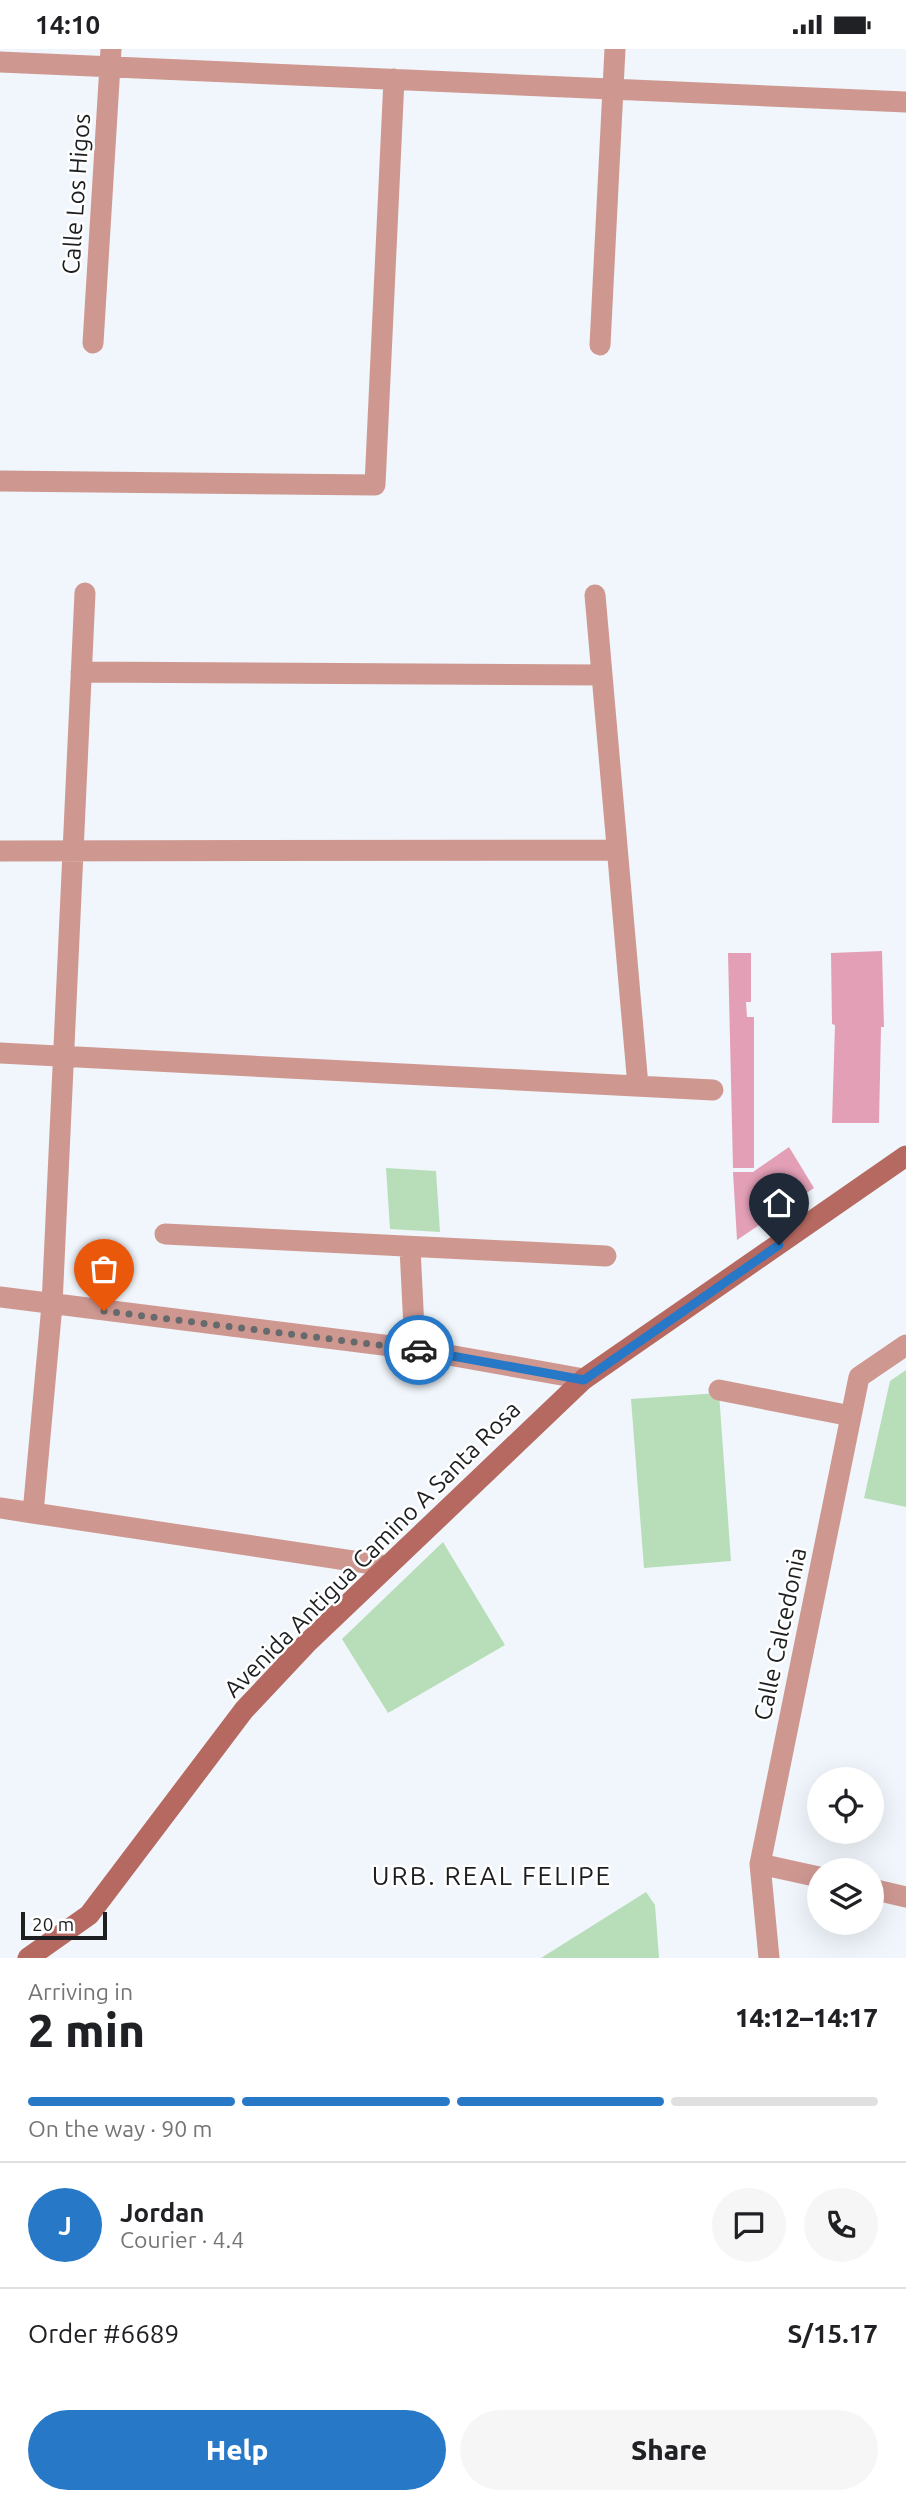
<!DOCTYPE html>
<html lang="en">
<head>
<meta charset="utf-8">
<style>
  :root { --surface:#fff; --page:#f6f6f6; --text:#202124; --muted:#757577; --line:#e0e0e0; --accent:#2778c7 }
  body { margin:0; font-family:Ubuntu,sans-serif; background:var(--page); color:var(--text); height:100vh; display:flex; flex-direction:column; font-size:26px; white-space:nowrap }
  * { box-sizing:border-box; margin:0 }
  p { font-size:23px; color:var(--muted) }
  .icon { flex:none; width:38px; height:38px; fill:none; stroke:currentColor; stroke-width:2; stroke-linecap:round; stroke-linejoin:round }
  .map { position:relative; height:1909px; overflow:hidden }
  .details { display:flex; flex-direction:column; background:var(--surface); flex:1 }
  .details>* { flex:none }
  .buttons { position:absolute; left:807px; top:1718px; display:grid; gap:14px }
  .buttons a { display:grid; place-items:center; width:77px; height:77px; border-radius:50%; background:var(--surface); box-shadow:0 7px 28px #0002; font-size:35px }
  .scale { position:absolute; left:21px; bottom:18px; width:86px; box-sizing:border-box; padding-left:7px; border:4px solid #1c1e20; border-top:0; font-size:19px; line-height:24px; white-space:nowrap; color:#1c1e20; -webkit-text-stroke:5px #fff; paint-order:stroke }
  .pin { position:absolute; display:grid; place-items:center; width:60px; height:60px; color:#fff; margin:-72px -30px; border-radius:50% 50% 50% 0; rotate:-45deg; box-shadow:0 0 7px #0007 }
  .pin .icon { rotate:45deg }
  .courier { position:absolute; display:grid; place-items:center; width:70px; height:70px; margin:-35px; border:5px solid #2778c7; border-radius:50%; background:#fff; color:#222; box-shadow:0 2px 9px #0007 }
  .head em { font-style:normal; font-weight:800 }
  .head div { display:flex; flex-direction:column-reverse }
  .head { display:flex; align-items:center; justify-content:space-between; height:119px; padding:0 28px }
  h1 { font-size:46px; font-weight:800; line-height:52px }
  .bar { display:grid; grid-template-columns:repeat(4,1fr); gap:10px 7px; align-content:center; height:84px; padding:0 28px }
  .bar i { height:9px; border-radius:5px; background:var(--line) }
  .bar .active { background:var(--accent) }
  .bar p { grid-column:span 4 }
  .line { display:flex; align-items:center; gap:18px; padding:0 28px; border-top:2px solid var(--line) }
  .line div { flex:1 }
  .round { display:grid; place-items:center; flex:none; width:74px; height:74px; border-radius:37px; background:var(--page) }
  .button { display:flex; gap:14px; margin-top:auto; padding:14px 28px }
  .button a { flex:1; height:80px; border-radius:42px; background:var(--accent); color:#fff; font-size:28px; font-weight:800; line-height:80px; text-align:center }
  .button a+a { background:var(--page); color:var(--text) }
  .status { display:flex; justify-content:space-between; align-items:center; height:49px; padding:0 35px; background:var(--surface); direction:ltr }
  .status svg { height:19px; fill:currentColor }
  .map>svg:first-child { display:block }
</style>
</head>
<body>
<div class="status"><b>14:10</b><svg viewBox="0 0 49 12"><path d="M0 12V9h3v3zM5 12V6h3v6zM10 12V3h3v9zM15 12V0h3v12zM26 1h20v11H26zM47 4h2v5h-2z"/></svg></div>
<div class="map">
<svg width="906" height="1909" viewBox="0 0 906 1909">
  <rect width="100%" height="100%" fill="#f0f6fb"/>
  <path fill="#b7deb8" d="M 386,1119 L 436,1122 L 440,1183 L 390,1180 Z
    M 906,1321 L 906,1458 L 864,1449 L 890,1332 Z
    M 719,1344 L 731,1512 L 644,1519 L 631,1350 Z
    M 443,1493 L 505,1596 L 388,1664 L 342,1590 Z
    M 646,1843 L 655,1856 L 659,1909 L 541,1909 Z"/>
  <path fill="#e39fb6" d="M 882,902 L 884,978 L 881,978 L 879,1074 L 832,1074 L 835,976 L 832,975 L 831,904 Z
    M 728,904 L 751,904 L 751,953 L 746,953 L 747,968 L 754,968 L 754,1119 L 733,1119 Z
    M 789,1098 L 814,1139 L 737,1191 L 733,1123 L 753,1123 Z"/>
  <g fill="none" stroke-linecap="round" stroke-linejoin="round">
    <path stroke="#ce9891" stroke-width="21" d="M 0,13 L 906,53
      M 93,294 L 111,0
      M 600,296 L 615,0
      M 0,432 L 375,436 L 394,30
      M 85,544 L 52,1256 L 33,1464 L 386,1517
      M 595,546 L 638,1037
      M 81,623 L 602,626
      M 0,802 L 617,801
      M 0,1004 L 713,1041
      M 165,1185 L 606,1207
      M 410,1199 L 415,1300
      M 0,1248 L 415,1300 L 584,1330
      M 719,1341 L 851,1367
      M 0,1459 L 33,1464
      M 760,1815 L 819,1828
      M 872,1840 L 906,1848
      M 769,1909 L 760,1815 L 859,1328 L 906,1296"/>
    <path stroke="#b66960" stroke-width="21" d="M 28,1909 L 89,1866 L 244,1661 L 306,1595 L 584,1330 L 906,1107"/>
  </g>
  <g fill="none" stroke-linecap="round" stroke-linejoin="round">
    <path stroke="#666a6d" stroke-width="7" stroke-dasharray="0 12.6" d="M 104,1262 L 419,1301"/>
    <path stroke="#2778c7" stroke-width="9" d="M 419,1301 L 584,1331 L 779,1196"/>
  </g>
  <g text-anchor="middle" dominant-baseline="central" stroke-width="5" stroke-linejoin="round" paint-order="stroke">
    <g font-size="24" fill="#1c1e20" stroke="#fff">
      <text transform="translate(76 145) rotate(-86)">Calle Los Higos</text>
      <text transform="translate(372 1500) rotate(-45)">Avenida Antigua Camino A Santa Rosa</text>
      <text transform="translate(780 1585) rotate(-78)">Calle Calcedonia</text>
    </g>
    <g font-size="26" letter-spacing="2" fill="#1c1e20" stroke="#fff">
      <text x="492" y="1826">URB. REAL FELIPE</text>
    </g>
  </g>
</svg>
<div class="buttons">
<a><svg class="icon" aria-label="locate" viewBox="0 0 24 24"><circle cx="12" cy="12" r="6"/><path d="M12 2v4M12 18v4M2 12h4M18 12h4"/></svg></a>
<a><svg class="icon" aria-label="layers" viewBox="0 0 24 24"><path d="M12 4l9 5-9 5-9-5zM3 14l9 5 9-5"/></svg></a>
</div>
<div class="scale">20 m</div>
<div class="pin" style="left:104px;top:1262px;background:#ea580c"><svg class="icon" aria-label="bag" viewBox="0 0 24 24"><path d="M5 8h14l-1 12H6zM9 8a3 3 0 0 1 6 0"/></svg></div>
<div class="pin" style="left:779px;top:1196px;background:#1f2937"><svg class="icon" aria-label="home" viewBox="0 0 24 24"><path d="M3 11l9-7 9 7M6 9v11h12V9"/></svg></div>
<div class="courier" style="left:419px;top:1301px"><svg class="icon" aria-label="car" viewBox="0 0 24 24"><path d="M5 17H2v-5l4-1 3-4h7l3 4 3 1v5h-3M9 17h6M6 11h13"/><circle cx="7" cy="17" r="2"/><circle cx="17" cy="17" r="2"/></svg></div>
</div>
<section class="details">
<div class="head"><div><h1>2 min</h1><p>Arriving in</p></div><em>14:12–14:17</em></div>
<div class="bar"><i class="active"></i><i class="active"></i><i class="active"></i><i></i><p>On the way · 90 m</p></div>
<div class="line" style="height:126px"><b class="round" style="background:var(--accent);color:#fff">J</b><div><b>Jordan</b><p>Courier · 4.4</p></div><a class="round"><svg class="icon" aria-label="chat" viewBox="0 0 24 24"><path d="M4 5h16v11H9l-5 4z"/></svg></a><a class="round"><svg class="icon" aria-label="phone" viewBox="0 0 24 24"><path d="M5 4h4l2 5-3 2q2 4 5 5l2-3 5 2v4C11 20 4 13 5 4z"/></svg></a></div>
<div class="line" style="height:91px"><div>Order #6689</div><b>S/15.17</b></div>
<div class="button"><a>Help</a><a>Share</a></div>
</section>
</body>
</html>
